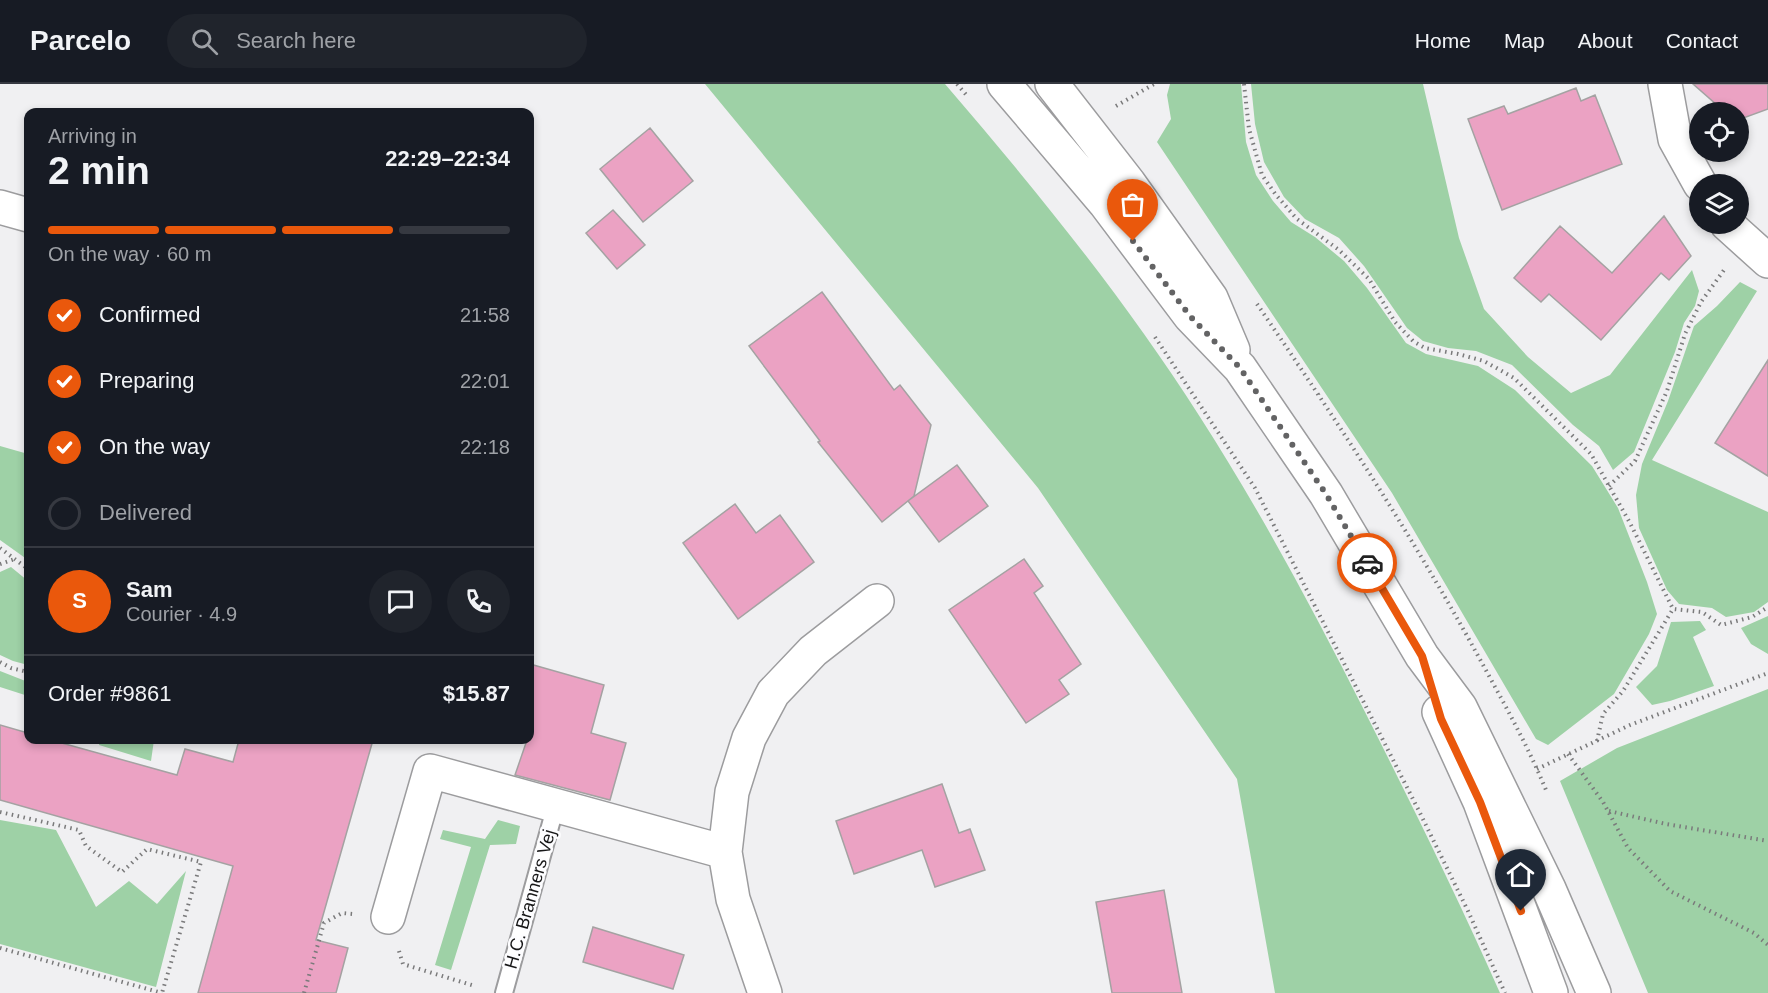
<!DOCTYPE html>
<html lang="en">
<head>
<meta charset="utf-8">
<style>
  :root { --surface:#171b24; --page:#20242c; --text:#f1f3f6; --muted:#9ea1a6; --line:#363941; --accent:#ea580c }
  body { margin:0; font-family:Arial,sans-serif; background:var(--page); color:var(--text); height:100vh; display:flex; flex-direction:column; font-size:22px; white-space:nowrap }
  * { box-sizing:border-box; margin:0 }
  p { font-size:20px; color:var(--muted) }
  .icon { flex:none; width:33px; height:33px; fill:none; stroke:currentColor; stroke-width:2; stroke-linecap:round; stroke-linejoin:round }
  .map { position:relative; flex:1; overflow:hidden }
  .drawer { position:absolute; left:24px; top:24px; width:510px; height:636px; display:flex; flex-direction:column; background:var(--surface); border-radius:12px; box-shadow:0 3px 9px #0003 }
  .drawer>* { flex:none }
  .buttons { position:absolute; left:1689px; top:18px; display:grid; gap:12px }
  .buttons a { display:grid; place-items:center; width:60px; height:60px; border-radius:50%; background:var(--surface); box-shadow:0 3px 9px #0003; font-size:30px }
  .pin { position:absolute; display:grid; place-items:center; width:51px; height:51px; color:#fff; margin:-62px -26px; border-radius:50% 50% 50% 0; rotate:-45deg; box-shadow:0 0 6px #0007 }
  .pin .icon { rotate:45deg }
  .courier { position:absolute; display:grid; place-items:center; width:60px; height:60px; margin:-30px; border:4px solid #ea580c; border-radius:50%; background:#fff; color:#222; box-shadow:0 2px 8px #0007 }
  .overview em { font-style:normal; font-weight:700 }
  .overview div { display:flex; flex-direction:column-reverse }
  .overview { display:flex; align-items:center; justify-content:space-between; height:102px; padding:0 24px }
  h1 { font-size:39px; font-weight:700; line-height:45px }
  .bar { display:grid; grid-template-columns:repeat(4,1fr); gap:9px 6px; align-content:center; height:72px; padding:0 24px }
  .bar i { height:8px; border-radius:4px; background:var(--line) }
  .bar .on { background:var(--accent) }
  .bar p { grid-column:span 4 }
  .line { display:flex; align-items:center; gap:15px; padding:0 24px; border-top:2px solid var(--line) }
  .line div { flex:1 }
  .round { display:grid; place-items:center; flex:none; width:63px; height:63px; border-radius:32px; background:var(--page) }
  ol { padding:0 24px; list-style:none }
  li { display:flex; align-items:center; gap:18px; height:66px }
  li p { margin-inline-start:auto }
  li .icon { padding:6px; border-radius:50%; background:var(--accent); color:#fff; stroke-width:4 }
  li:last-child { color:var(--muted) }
  li i { width:33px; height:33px; border:3px solid var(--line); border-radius:50% }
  header { display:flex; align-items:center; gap:36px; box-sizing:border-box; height:84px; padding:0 30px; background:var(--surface); border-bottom:2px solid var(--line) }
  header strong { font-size:28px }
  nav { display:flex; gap:33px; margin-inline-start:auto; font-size:21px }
  .search { width:420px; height:54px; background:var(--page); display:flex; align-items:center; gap:15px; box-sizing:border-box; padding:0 21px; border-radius:33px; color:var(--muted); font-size:22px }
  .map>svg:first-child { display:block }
</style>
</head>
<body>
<header>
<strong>Parcelo</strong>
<div class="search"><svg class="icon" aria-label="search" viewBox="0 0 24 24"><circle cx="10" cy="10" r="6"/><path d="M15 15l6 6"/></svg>Search here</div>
<nav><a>Home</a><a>Map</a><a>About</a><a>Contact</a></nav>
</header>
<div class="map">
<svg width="1768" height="909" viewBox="0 0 1768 909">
  <rect width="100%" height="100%" fill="#f0f0f2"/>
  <path fill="#9ed1a6" d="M 705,0 L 945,0 C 1036,106 1125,215 1200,333 C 1261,428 1314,527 1365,628 C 1412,721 1458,814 1500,909 L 1275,909 L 1237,695 L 1038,404 Z
    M 1170,0 L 1241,0 L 1246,58 L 1256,91 L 1273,117 L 1291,138 L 1315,153 L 1344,177 L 1367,204 L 1406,259 L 1426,270 L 1478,282 L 1515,306 L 1592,382 L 1618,424 L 1647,498 L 1657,530 L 1649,550 L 1614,610 L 1548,661 L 1536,655 L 1392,409 L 1157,58 L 1171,35 L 1167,11 Z
    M 1251,0 L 1423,0 L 1459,154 L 1484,225 L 1528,273 L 1571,309 L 1610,291 L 1692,186 L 1699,207 L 1695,222 L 1684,239 L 1675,268 L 1634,368 L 1613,386 L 1599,362 L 1573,341 L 1512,281 L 1476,267 L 1448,264 L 1423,257 L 1407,244 L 1364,182 L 1339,154 L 1305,135 L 1284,113 L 1264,78 L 1255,40 Z
    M 1740,198 L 1757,207 L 1652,376 L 1768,428 L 1768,518 L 1754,528 L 1726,533 L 1712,524 L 1679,520 L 1667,506 L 1639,444 L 1636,411 L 1642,380 L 1668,317 L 1694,242 L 1717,222 Z
    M 0,362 L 28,370 L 28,476 L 0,456 Z
    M 11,483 L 28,497 L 28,581 L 13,577 L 0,571 L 0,488 Z
    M 1768,532 L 1768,570 L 1751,560 L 1741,544 Z
    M 1700,537 L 1706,546 L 1693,553 L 1714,602 L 1670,617 L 1652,621 L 1636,603 L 1657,582 L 1671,538 Z
    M 0,587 L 28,598 L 28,612 L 0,603 Z
    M 1768,605 L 1768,909 L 1648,909 L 1560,697 L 1617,664 Z
    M 100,656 L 154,656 L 151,677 L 99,661 Z
    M 0,736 L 56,746 L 96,823 L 129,797 L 157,820 L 186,787 L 156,903 L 0,860 Z
    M 498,736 L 520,742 L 516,760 L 490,761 L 451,886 L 435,881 L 471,763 L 440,755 L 443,746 L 485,755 Z"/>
  <path fill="#eba2c3" stroke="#a4a2a2" stroke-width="1.5" d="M 1693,0 L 1768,0 L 1768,25 L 1738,36 L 1738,28 L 1725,28 Z
    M 1576,4 L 1581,17 L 1595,11 L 1622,80 L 1502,126 L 1468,35 L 1504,22 L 1508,30 Z
    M 650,44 L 693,97 L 643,138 L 600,85 Z
    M 613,126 L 645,161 L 617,185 L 586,149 Z
    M 1664,132 L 1691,172 L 1669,196 L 1661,189 L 1601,256 L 1549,210 L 1541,218 L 1514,194 L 1560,142 L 1612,189 Z
    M 822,208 L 894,306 L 900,301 L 931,341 L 914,412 L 882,438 L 818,358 L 820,357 L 749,262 Z
    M 1768,276 L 1768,392 L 1715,359 Z
    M 957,381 L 988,422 L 939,458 L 908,417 Z
    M 735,420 L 756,449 L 780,431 L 814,478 L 738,535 L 683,459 Z
    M 1024,475 L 1043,502 L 1034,509 L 1081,580 L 1059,596 L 1069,610 L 1026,639 L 949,526 Z
    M 530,580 L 604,601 L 591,649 L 626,659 L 610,716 L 515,691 L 527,656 L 530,656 Z
    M 0,641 L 28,649 L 28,656 L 51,656 L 177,691 L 185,665 L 233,678 L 239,656 L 373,656 L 316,856 L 348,864 L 336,909 L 198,909 L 233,782 L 0,716 Z
    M 942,700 L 959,749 L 970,745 L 985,786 L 935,803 L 922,766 L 854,790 L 836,737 Z
    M 1164,806 L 1182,909 L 1112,909 L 1096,818 Z
    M 593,843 L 684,871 L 673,905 L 583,878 Z"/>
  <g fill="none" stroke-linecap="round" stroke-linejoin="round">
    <g stroke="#9c9c9e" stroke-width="20">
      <path id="lane" d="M 504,909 L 556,721"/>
    </g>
    <g stroke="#9c9c9e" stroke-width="36">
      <path id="street" d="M 1665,0 L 1675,55 L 1700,100
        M 0,123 L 28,131
        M 1727,140 L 1768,177
        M 388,833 L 430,687 L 725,768
        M 765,909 L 733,815 L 725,768 L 732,708 L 749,654 L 773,609 L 813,567 L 877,517"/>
    </g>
    <g stroke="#9c9c9e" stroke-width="36">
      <path id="secondary" d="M 1004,0 L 1105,119 L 1190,232 L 1240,284 L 1326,410 L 1422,572 L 1460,623 L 1549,805 L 1594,909
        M 1052,0 L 1129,99 L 1211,214 L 1233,266
        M 1439,628 L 1480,718 L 1551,909"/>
    </g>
    <path stroke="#7a7a7b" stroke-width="4" stroke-dasharray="1.5 4.5" stroke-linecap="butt" d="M 957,0 L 968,13
      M 1244,0 L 1249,45 L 1262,91 L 1276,111 L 1297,135 L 1339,166 L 1369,195 L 1395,238 L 1413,257 L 1425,264 L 1458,270 L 1484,277 L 1514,294 L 1591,370 L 1630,439 L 1673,525 L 1702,528 L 1721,541 L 1752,533 L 1768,523
      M 1116,22 L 1154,0
      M 1257,220 C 1333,331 1406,442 1471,559 C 1497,607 1525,655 1546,706
      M 1155,253 L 1255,404 L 1419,727 L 1468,827 L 1505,909
      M 1609,402 L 1635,377 L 1667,307 L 1685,250 L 1701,218 L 1724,186
      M 0,464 L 28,485
      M 0,480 L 15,475
      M 0,578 L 11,584 L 28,588
      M 1597,657 L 1603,630 L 1623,607 L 1673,525
      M 1568,670 L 1603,718 L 1628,764 L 1670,807 L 1754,849 L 1768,861
      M 1537,685 L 1630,641 L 1768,589
      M 1609,727 L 1666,740 L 1768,757
      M 0,728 L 79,746 L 86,762 L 122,788 L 147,765 L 201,778 L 162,909
      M 0,864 L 162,909
      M 399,867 L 403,880 L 475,902
      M 304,909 L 324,839 L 342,829 L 353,830"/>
    <use href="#lane" stroke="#fff" stroke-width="16"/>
    <use href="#street" stroke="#fff" stroke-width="33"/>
    <use href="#secondary" stroke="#fff" stroke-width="33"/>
  </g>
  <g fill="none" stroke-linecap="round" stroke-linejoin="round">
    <path stroke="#636364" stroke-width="6" stroke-dasharray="0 10.8" d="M 1133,157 L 1190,232 L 1240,284 L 1326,410 L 1367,479"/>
    <path stroke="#ea580c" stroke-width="8" d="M 1367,479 L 1422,572 L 1441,635 L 1480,718 L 1521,827"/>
  </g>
  <g text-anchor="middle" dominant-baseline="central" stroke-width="5" stroke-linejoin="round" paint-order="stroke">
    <g font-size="18" fill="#171718" stroke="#fdfdff">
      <text transform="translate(530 815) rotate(-74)">H.C. Branners Vej</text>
    </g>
  </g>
</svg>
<div class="buttons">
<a><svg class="icon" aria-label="locate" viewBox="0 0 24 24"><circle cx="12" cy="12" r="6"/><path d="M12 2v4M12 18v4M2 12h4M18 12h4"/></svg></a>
<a><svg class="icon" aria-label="layers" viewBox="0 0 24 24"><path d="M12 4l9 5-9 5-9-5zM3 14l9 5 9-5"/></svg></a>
</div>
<div class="pin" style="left:1133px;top:157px;background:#ea580c"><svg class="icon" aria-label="bag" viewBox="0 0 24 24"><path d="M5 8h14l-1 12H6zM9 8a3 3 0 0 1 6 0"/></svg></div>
<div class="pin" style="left:1521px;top:827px;background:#1f2937"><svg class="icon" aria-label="home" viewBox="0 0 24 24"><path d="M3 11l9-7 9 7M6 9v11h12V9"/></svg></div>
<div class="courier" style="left:1367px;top:479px"><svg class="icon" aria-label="car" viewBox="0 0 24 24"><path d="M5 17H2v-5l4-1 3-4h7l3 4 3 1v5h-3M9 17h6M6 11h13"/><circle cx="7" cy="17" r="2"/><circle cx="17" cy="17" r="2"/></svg></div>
<section class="drawer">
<div class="overview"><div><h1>2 min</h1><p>Arriving in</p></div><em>22:29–22:34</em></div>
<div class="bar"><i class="on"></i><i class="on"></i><i class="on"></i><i></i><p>On the way · 60 m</p></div>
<ol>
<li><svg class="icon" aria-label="check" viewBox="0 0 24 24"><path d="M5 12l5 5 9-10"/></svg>Confirmed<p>21:58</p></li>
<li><svg class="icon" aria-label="check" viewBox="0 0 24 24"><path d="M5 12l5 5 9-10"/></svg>Preparing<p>22:01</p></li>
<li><svg class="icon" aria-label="check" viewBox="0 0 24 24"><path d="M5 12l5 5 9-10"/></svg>On the way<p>22:18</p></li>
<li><i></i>Delivered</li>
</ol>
<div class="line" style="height:108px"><b class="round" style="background:var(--accent);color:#fff">S</b><div><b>Sam</b><p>Courier · 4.9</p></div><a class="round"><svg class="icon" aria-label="chat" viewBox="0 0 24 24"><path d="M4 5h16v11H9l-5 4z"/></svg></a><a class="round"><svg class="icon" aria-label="phone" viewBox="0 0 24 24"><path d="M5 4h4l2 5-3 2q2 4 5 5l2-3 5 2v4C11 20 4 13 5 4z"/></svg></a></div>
<div class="line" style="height:78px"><div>Order #9861</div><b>$15.87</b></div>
</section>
</div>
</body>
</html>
